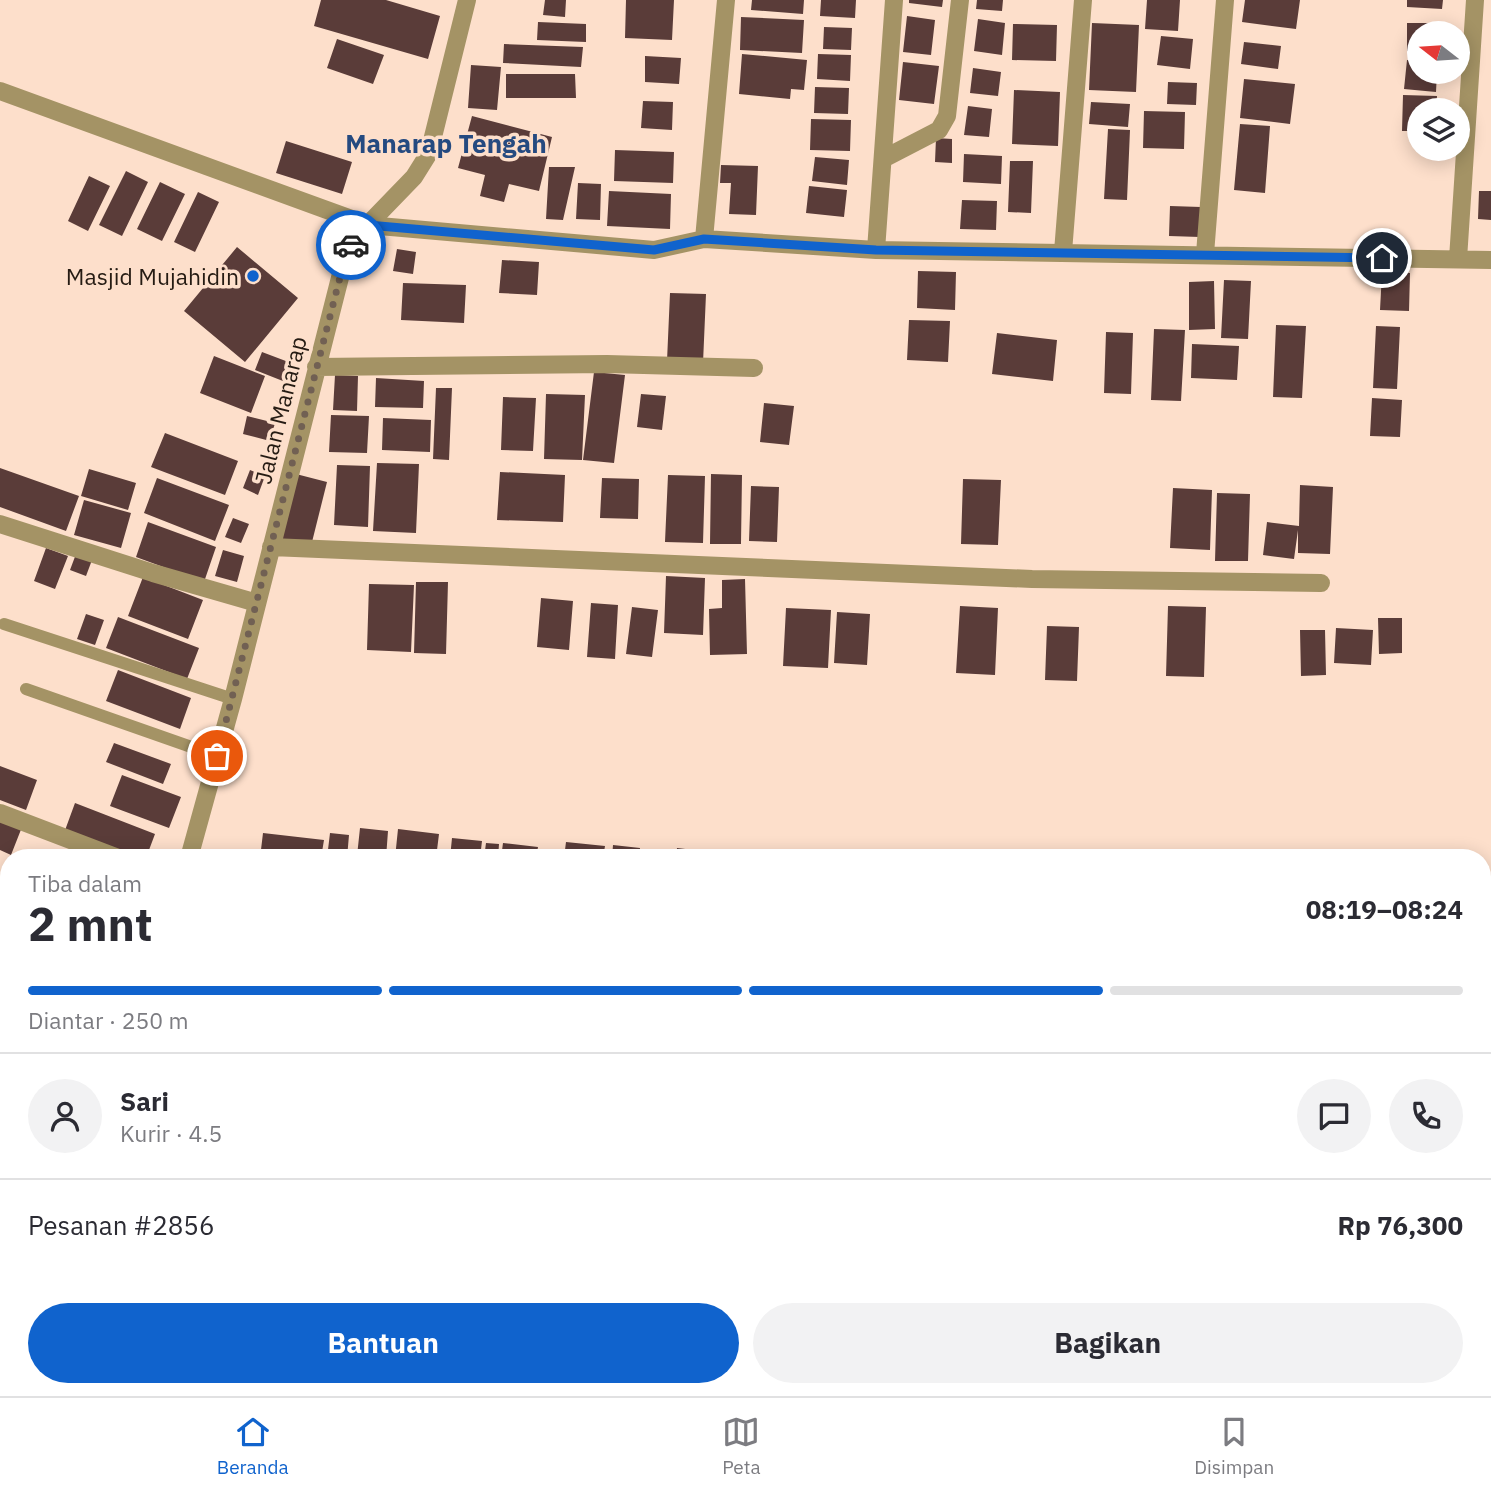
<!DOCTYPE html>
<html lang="id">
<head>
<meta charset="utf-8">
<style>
  :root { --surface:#fff; --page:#f2f2f3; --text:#2b2b33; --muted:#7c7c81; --line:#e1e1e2; --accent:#1063cd }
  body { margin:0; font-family:"IBM Plex Sans",sans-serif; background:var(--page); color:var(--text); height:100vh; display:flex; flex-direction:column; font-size:26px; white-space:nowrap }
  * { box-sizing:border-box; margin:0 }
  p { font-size:23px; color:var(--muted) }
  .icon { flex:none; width:38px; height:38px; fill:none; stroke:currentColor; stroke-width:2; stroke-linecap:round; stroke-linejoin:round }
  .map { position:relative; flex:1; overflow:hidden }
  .details { position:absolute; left:0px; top:849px; width:1491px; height:548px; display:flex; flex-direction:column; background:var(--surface); border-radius:28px 28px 0 0; box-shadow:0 4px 18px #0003 }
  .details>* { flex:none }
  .needle { width:46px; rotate:287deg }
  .fabs { position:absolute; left:1407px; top:21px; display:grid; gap:14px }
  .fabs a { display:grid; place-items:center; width:63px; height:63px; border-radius:50%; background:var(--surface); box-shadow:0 4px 18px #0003; font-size:35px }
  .pin { position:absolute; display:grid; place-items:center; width:60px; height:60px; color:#fff; margin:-30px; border:4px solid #fff; border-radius:50%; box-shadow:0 2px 7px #0007 }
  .courier { position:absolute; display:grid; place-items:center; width:70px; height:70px; margin:-35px; border:5px solid #1063cd; border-radius:50%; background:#fff; color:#222; box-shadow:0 2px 9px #0007 }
  .overview em { font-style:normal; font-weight:700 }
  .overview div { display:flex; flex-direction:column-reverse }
  .overview { display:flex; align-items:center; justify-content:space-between; height:119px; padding:0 28px }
  h1 { font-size:46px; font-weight:700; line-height:52px }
  .bar { display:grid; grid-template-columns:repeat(4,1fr); gap:10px 7px; align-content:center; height:84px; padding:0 28px }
  .bar i { height:9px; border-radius:5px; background:var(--line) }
  .bar .selected { background:var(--accent) }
  .bar p { grid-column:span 4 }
  .line { display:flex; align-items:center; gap:18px; padding:0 28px; border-top:2px solid var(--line) }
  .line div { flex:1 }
  .round { display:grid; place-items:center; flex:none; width:74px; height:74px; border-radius:37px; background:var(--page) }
  .button { display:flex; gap:14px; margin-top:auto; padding:14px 28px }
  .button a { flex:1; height:80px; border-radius:42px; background:var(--accent); color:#fff; font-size:28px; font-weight:700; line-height:80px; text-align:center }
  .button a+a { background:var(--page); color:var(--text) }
  .tabs { display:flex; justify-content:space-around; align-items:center; height:98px; border-top:2px solid var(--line); background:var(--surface); font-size:19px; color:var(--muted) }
  .tabs a { display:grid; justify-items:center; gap:4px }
  .tabs .selected { color:var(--accent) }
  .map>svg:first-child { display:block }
</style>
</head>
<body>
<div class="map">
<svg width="1491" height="1396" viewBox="0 0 1491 1396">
  <rect width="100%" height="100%" fill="#fddfcb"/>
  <path fill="#f5d2b9" d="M 9,879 L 9,1071 L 0,1069 L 0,912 Z"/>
  <path fill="#5a3c39" d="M 321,0 L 386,0 L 440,16 L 428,59 L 314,26 Z
    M 545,0 L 566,0 L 565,17 L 543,15 Z
    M 626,0 L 674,0 L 672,40 L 625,38 Z
    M 752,0 L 804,0 L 803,14 L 751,10 Z
    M 821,0 L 856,0 L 855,18 L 820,16 Z
    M 909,0 L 943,0 L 942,7 L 909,3 Z
    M 977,0 L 1003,0 L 1002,11 L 976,9 Z
    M 1147,0 L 1180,0 L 1178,31 L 1145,29 Z
    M 1245,0 L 1300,0 L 1296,29 L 1242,22 Z
    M 1407,0 L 1443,0 L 1442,9 L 1407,7 Z
    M 907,16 L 935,20 L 931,55 L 903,52 Z
    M 741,17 L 804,20 L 802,53 L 740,50 Z
    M 978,19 L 1005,23 L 1002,55 L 974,51 Z
    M 538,22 L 586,24 L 586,42 L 537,40 Z
    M 1092,23 L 1139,25 L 1136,92 L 1089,90 Z
    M 1407,23 L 1449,23 L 1448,33 L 1419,33 L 1419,51 L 1407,51 Z
    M 1013,24 L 1057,25 L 1056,61 L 1012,60 Z
    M 824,27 L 852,28 L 851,50 L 823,49 Z
    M 1161,36 L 1193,39 L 1190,69 L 1157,65 Z
    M 337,39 L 384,55 L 373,84 L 327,68 Z
    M 1244,42 L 1281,46 L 1278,69 L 1241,64 Z
    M 504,44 L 583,47 L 581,67 L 503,63 Z
    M 742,54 L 807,60 L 804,90 L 791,89 L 790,99 L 739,94 Z
    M 818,54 L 851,55 L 850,81 L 817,79 Z
    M 645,56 L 681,58 L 679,84 L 645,82 Z
    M 1407,60 L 1419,61 L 1419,72 L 1437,72 L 1436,92 L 1404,89 Z
    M 903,62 L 939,66 L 934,104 L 899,100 Z
    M 471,65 L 501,67 L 497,110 L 468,108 Z
    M 973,68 L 1001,72 L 998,96 L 970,93 Z
    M 506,74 L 575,74 L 576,98 L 506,98 Z
    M 1244,79 L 1295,84 L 1290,124 L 1240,118 Z
    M 1168,82 L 1197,83 L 1196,105 L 1167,104 Z
    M 815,87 L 849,88 L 848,114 L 814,113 Z
    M 1014,90 L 1060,92 L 1058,146 L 1012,144 Z
    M 1403,95 L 1437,96 L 1436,110 L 1419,110 L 1419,131 L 1402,131 Z
    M 643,101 L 673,102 L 672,130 L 641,128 Z
    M 1091,102 L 1130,104 L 1128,127 L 1089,124 Z
    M 968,106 L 992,109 L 989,137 L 964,135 Z
    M 1144,111 L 1185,112 L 1184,149 L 1143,148 Z
    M 472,116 L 552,137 L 539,191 L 509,184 L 504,202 L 480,196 L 485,175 L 458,168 Z
    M 811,119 L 851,120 L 850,151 L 810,150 Z
    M 1240,124 L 1270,126 L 1265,193 L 1234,190 Z
    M 1108,129 L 1130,130 L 1127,200 L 1104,199 Z
    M 936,138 L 952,139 L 952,163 L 935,162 Z
    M 286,141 L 352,162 L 342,194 L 276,173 Z
    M 615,150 L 674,152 L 673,183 L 614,181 Z
    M 964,154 L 1002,156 L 1001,184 L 963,182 Z
    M 815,157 L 849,160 L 847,185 L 812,181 Z
    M 1010,161 L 1033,161 L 1031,213 L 1008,212 Z
    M 721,165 L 758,166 L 756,215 L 729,214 L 731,183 L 720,183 Z
    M 549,167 L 575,167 L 563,220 L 546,219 Z
    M 126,171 L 148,182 L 122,236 L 99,225 Z
    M 89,176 L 110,186 L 88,231 L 68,221 Z
    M 160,182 L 185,194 L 162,241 L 137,229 Z
    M 578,183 L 601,184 L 600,220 L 576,219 Z
    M 809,186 L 847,190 L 844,217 L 806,213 Z
    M 609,191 L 671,194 L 670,229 L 607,226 Z
    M 1479,191 L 1491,191 L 1491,220 L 1478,219 Z
    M 198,192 L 219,202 L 195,252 L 174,242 Z
    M 962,200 L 997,201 L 996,230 L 960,229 Z
    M 1170,206 L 1201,207 L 1200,237 L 1169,236 Z
    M 237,247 L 298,298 L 245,362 L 184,311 Z
    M 397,249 L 416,252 L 413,274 L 393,271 Z
    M 502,260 L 539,262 L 537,295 L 499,293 Z
    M 918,271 L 956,272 L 955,310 L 917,308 Z
    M 1382,272 L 1410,273 L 1409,311 L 1380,310 Z
    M 1224,280 L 1251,281 L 1248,339 L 1221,338 Z
    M 1214,281 L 1215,329 L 1189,330 L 1189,282 Z
    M 403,283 L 466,285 L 464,323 L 401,320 Z
    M 670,293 L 706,294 L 703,363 L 667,361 Z
    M 909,320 L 950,321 L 948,362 L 907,360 Z
    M 1276,325 L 1306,326 L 1302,398 L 1273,397 Z
    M 1376,326 L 1400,327 L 1397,389 L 1373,388 Z
    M 1154,329 L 1185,330 L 1181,401 L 1151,400 Z
    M 1106,332 L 1133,333 L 1131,394 L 1104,393 Z
    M 997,333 L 1057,340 L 1053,381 L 992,374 Z
    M 1192,344 L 1239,346 L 1237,380 L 1191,378 Z
    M 262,352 L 299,366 L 293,385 L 255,370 Z
    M 214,356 L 265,376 L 251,413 L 200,393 Z
    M 594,372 L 625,375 L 614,463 L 583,460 Z
    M 335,375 L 358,376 L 357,411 L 333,410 Z
    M 376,378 L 424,381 L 423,408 L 375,407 Z
    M 436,388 L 452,388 L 449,460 L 433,459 Z
    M 546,394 L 585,395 L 582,460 L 544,459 Z
    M 641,394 L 666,396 L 662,430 L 637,427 Z
    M 503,397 L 536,398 L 533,451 L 501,450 Z
    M 1372,398 L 1402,400 L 1400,437 L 1370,436 Z
    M 764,403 L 794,406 L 789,445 L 760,442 Z
    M 331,415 L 369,416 L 367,453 L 329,452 Z
    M 247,416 L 275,423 L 270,441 L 243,434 Z
    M 383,418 L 431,420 L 430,452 L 382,450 Z
    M 165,433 L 238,461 L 225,495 L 151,467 Z
    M 377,463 L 419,464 L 416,533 L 373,531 Z
    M 337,465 L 370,466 L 368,527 L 334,525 Z
    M 0,468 L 79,496 L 66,531 L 0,507 Z
    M 89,469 L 136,483 L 128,510 L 81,496 Z
    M 250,470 L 265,476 L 258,495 L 243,488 Z
    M 500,472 L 565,475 L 563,522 L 497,520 Z
    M 296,474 L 327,482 L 311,546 L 280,539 Z
    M 711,474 L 742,475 L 741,544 L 710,544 Z
    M 668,475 L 705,476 L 703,543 L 665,542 Z
    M 157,478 L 229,505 L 215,541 L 144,513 Z
    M 602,478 L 639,479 L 638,519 L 600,518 Z
    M 963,479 L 1001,480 L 998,545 L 961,544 Z
    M 1300,485 L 1333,487 L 1330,554 L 1298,553 L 1298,530 L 1294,559 L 1263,555 L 1267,522 L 1299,526 Z
    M 751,486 L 779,487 L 777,542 L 749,541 Z
    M 1173,488 L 1212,490 L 1210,550 L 1170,548 Z
    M 1217,493 L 1250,494 L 1248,561 L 1215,561 Z
    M 84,500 L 131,513 L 121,548 L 74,535 Z
    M 233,518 L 249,524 L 241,543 L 225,537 Z
    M 148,522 L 216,547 L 204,582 L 136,557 Z
    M 46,548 L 68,556 L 55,589 L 34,581 Z
    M 223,550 L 244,556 L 237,582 L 215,576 Z
    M 76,554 L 92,560 L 86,576 L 70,570 Z
    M 666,576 L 705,578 L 703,635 L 664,633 Z
    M 143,577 L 203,600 L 188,639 L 128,616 Z
    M 745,579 L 747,654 L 710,655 L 709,609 L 722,608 L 722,580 Z
    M 416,582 L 448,582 L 446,654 L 414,653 Z
    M 369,584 L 414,585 L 411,652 L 367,650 Z
    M 541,598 L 573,601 L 569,650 L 537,647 Z
    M 591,603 L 618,605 L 615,659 L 587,657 Z
    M 960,606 L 998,608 L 995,675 L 956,673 Z
    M 1168,606 L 1206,607 L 1204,677 L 1166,676 Z
    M 632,607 L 658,610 L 652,657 L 626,654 Z
    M 786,608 L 831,610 L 828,668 L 783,666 Z
    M 837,612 L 870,614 L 867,665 L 834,663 Z
    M 86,614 L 104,620 L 95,645 L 77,639 Z
    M 118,617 L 199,648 L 187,679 L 106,648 Z
    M 1378,618 L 1402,618 L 1402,653 L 1379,654 Z
    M 1047,626 L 1079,627 L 1077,681 L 1045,680 Z
    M 1336,628 L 1373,630 L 1371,665 L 1334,663 Z
    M 1300,630 L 1325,630 L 1326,675 L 1301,676 Z
    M 118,670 L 191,698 L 180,729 L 106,701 Z
    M 114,743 L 171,764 L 163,784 L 106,762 Z
    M 0,766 L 37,780 L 26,810 L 0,800 Z
    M 122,775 L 181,797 L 169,828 L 110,806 Z
    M 75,803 L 155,834 L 146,858 L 128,858 L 64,833 Z
    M 0,819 L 22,827 L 11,855 L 0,850 Z
    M 360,828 L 388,831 L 386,858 L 357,856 Z
    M 398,829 L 439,834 L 436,858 L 395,858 Z
    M 263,833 L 324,840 L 321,858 L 260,858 Z
    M 330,833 L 349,835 L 347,858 L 327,858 Z
    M 452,838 L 482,841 L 480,858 L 450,858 Z
    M 566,842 L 605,846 L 603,858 L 564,858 Z
    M 486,843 L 499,844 L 498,858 L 484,858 Z
    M 503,843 L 538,847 L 536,858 L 501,858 Z
    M 613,845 L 640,848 L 639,858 L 612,858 Z
    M 677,848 L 702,851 L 701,858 L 676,858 Z
    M 715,849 L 744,852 L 744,858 L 714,858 Z
    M 0,974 L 9,976 L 9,1019 L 0,1016 Z
    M 0,1083 L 9,1084 L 9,1118 L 0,1116 Z
    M 1482,1110 L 1488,1110 L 1484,1152 L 1482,1152 Z
    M 0,1190 L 9,1192 L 9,1218 L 0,1216 Z
    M 1482,1212 L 1491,1213 L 1491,1273 L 1482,1272 Z
    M 0,1225 L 9,1227 L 9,1252 L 0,1250 Z
    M 0,1259 L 9,1261 L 9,1285 L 0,1283 Z
    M 109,1388 L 120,1388 L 143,1394 L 142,1396 L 107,1396 Z
    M 454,1388 L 485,1388 L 484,1396 L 454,1395 Z
    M 1170,1388 L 1202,1388 L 1201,1396 L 1169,1396 Z
    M 1248,1388 L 1278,1388 L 1277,1396 L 1247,1393 Z
    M 1338,1388 L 1366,1388 L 1365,1395 L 1337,1392 Z"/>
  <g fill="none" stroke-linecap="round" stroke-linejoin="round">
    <path stroke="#a49365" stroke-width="12" d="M 4,624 L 233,699
      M 26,689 L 217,756"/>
    <path stroke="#a49365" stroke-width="18" d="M 0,91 L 368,225 L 654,250 L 704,239 L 876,250 L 1491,260
      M 883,159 L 939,130 L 947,116 L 960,0
      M 704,239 L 726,0
      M 876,250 L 894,0
      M 1063,252 L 1083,0
      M 1205,254 L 1225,0
      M 1458,259 L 1475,0
      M 316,367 L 607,364 L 754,368
      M 0,524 L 153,573 L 257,603
      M 271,547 L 1032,579 L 1321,583
      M 0,813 L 118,858
      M 189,858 L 233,699 L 346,254 L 354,239 L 414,177 L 429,153 L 467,0
      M 1482,939 L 1491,939
      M 0,1127 L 9,1129
      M 1482,1198 L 1491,1199
      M 613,1388 L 732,1396
      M 54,1396 L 56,1388"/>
  </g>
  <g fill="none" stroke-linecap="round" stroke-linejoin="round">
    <path stroke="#716053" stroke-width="7" stroke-dasharray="0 12.6" d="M 217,756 L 346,254 L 351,245"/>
    <path stroke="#1063cd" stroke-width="9" d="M 351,245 L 368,225 L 654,250 L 704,239 L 876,250 L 1382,258"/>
  </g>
  <circle fill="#1063cd" stroke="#fddfcb" stroke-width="2.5" cx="253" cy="276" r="7"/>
  <g text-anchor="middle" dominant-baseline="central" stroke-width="7" stroke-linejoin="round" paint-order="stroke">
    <g font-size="23" fill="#251b13" stroke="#fddfcb" text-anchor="end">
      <text x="239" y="276">Masjid Mujahidin</text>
    </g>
    <g font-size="23" fill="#251b13" stroke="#fddfcb">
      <text transform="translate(280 410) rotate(-76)">Jalan Manarap</text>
    </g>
    <g font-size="26" font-weight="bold" fill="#254a80" stroke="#fddfcb">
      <text x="446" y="143">Manarap Tengah</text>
    </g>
  </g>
</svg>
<div class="fabs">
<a><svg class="needle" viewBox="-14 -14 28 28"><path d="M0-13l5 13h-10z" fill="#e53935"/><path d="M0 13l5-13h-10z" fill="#7c7c81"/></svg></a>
<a><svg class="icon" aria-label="layers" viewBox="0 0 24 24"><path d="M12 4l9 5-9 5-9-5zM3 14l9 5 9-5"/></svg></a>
</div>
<div class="pin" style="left:217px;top:756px;background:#ea580c"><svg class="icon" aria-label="bag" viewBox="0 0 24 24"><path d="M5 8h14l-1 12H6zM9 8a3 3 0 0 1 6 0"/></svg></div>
<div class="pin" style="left:1382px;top:258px;background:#1f2937"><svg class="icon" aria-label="home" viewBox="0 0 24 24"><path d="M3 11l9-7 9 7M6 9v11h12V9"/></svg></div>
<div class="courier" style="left:351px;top:245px"><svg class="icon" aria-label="car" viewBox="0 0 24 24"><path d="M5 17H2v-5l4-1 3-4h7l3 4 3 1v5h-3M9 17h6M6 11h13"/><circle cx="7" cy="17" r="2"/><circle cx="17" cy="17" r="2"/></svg></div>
<section class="details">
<div class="overview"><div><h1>2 mnt</h1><p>Tiba dalam</p></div><em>08:19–08:24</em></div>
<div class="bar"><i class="selected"></i><i class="selected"></i><i class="selected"></i><i></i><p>Diantar · 250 m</p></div>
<div class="line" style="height:126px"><a class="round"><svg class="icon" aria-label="person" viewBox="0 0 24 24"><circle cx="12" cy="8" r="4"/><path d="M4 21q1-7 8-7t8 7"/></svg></a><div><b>Sari</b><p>Kurir · 4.5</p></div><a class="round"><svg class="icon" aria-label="chat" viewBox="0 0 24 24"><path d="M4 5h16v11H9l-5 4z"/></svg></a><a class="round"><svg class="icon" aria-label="phone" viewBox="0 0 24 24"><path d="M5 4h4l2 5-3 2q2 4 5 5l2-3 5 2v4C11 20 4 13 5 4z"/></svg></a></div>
<div class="line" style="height:91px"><div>Pesanan #2856</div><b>Rp 76,300</b></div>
<div class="button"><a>Bantuan</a><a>Bagikan</a></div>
</section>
</div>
<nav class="tabs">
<a class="selected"><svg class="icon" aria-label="home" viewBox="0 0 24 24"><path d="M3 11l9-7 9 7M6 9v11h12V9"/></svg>Beranda</a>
<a><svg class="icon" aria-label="map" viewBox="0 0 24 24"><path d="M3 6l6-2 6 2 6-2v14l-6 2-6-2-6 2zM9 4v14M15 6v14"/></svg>Peta</a>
<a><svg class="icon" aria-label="saved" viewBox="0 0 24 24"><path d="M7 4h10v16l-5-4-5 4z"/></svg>Disimpan</a>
</nav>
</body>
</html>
